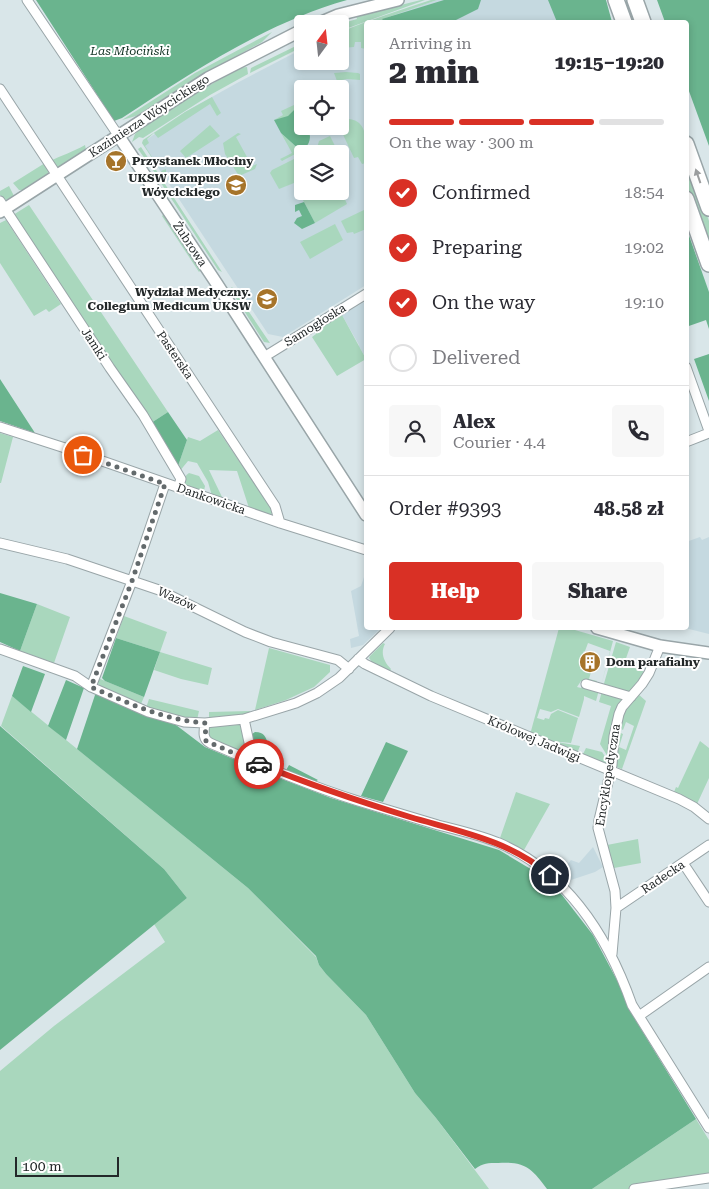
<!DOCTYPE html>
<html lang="en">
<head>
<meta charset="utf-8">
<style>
  :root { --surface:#fff; --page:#f7f7f7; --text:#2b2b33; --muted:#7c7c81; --line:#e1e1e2; --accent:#d93025 }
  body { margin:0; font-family:"Roboto Serif",serif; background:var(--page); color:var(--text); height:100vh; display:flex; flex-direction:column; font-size:19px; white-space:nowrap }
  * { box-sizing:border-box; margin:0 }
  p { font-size:16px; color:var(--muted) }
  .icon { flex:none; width:28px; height:28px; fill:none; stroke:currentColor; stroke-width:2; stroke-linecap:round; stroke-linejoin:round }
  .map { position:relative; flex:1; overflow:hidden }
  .panel { position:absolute; left:364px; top:20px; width:325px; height:610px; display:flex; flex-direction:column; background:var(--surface); border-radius:5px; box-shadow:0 2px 8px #0003 }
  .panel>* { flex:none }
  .needle { width:32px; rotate:15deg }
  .tools { position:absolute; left:294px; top:15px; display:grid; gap:10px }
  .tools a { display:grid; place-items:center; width:55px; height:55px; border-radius:5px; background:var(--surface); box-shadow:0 2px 8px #0003; font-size:25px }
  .scale { position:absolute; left:15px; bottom:12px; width:104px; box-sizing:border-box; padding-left:5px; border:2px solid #232829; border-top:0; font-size:14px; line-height:18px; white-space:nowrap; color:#232829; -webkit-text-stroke:4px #fff; paint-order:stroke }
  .pin { position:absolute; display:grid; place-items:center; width:42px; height:42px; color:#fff; margin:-21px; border:2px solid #fff; border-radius:50%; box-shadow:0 1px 5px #0007 }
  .courier { position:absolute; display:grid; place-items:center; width:50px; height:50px; margin:-25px; border:4px solid #d93025; border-radius:50%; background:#fff; color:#222; box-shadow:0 1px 6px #0007 }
  .head em { font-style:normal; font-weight:800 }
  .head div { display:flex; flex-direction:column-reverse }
  .head { display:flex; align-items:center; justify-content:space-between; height:85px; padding:0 25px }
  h1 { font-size:32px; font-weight:800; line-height:38px }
  .bar { display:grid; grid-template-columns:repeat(4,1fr); gap:8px 5px; align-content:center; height:60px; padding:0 25px }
  .bar i { height:6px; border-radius:4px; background:var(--line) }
  .bar .on { background:var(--accent) }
  .bar p { grid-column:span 4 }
  .line { display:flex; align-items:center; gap:12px; padding:0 25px; border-top:1px solid var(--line) }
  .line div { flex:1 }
  .round { display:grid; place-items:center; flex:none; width:52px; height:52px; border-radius:5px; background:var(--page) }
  ol { padding:0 25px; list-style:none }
  li { display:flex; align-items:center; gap:15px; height:55px }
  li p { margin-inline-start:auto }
  li .icon { padding:5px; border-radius:50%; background:var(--accent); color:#fff; stroke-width:4 }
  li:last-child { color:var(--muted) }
  li i { width:28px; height:28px; border:2px solid var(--line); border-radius:50% }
  .cta { display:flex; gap:10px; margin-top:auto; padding:10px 25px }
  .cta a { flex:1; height:58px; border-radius:5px; background:var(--accent); color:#fff; font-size:20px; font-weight:800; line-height:58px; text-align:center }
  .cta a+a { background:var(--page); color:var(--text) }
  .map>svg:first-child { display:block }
</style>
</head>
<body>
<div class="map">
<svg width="709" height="1189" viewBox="0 0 709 1189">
  <rect width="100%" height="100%" fill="#d9e6e9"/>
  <path fill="#c5d9e0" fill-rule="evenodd" d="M 437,0 L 581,0 L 589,22 L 371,22 Z
    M 366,25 L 366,285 L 283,337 L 268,334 L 142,143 L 185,112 L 237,83 L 302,49 L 302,61 L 340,61 L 340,35 ZM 302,89 L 340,89 L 340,126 L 302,126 ZM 302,154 L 340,154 L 340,191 L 302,191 Z
    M 366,301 L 366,359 L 360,348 L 359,348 L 359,345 L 342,315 Z
    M 700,537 L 702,540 L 709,537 L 709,634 L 685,628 L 686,628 L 686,542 Z
    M 365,574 L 366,628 L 381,628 L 363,645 L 351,648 L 350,639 L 359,636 L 351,591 L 361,586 Z
    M 593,847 L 603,867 L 595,872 L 571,880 L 567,885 L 563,881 L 566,878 L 560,873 L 571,860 L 579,863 Z"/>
  <path fill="#a9d7bd" d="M 421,0 L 425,0 L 340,31 L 340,24 L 357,19 L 356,16 Z
    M 431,0 L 437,0 L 383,19 L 384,21 L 401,22 L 366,22 L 366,49 L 361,48 L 361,42 L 355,42 L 354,47 L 340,48 L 340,32 C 370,20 400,10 431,0 Z
    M 272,32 L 262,42 L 185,85 L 136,116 L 122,120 L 195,73 Z
    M 302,43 L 302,47 L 250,73 L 251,68 Z
    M 247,67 L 248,74 L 210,95 L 143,138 L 139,137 L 132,142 L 135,134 L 140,128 L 238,68 Z
    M 346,72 L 358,73 L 360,74 L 360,80 L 347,79 L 337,81 L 334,73 Z
    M 212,97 L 221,113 L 217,116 L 210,104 L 158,138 L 154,133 L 147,139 L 149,143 L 145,146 L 161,171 L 166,169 L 166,172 L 163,174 L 142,143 L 143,140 L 185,112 Z
    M 294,105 L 297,107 L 288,117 L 274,120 L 283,115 L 281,111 Z
    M 348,119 C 370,120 366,147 366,163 L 362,164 L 358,157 L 354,158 L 339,126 L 340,123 Z
    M 210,125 L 220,136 L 186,158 L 180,151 Z
    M 238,133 L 241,134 L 236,137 L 252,166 L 257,164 L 255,169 L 239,176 L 225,154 L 223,143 Z
    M 281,133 L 301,151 L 282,161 L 280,159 L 292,153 Z
    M 330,136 L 339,154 L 304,154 L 317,148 L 319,141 Z
    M 85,145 L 86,150 L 59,167 L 56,168 L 50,161 C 62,155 73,152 85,145 Z
    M 141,147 L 160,176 L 158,177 L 138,149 Z
    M 302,155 L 302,191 L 340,191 L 340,188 L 347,204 L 315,223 L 294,183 L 279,189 L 270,173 L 272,170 Z
    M 686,156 L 709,221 L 709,252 L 686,187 Z
    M 45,163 L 49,170 L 47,175 L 24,190 L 19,190 L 13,183 Z
    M 163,181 L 222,272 L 218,270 L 161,183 Z
    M 9,186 L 14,196 L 6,200 L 0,195 L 0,191 Z
    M 29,205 L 168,412 L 151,423 L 13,215 Z
    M 366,209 L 366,229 L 354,234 L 353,232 L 347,233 L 341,221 Z
    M 164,214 L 201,270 L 199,272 L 162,216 Z
    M 6,220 L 61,304 L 49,312 L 46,309 L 34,316 L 0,263 L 0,223 Z
    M 335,224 L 343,240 L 310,259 L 300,242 Z
    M 232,287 L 270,343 L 264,342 L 230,289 Z
    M 342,315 L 366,359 L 337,376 L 312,337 L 316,334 L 316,331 Z
    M 218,430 L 273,511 L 271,515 L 249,508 L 237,471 L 209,470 L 223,499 L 212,496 L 208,482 L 197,463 L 188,461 L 179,472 L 177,469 L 188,437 L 200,441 Z
    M 0,433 L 13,437 L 1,483 L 0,483 Z
    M 189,473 L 199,476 L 205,486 L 204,491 L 185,486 C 183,481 184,476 189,473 Z
    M 37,604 L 70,617 L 54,663 L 20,651 Z
    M 124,616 L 167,632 L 160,652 L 212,668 L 208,685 L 181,679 L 154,670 L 160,652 L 116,638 Z
    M 559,628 L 568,628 L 613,641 L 601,686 L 610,651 L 588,643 L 585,651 L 583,652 L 584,653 L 580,669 L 591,672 L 589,679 L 597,681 L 596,685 L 581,681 L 577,687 L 581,688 L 582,686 L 599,690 L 596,701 L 584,696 L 584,699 L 579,717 L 558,709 L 551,712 L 540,709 L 537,718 L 544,720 L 545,718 L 549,719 L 551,714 L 558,710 L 578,718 L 571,743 L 551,741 L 527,732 L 531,731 Z
    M 616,642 L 630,647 L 624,664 L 645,672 L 629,692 L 603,687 Z
    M 383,643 L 385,644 C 380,653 384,662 391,669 L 390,671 L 372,662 L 369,658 L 370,656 Z
    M 269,648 L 330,665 L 330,672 L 314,687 L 286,700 L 255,710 Z
    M 98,678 L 144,697 L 141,704 L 102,688 L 97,682 Z
    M 602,691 L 625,698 L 608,757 L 600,744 L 611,706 L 599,702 Z
    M 638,694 L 646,701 L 622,769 L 614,766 L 616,731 L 623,734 L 619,747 L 626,750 L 634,726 L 626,722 L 623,730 L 617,727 L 620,714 Z
    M 12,696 L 248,888 L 316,957 L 319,965 L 326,974 L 366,1015 L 415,1093 L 436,1118 L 489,1189 L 0,1189 L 0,1071 L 54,1026 L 165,942 L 154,924 L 187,898 L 164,869 L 1,726 Z
    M 149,699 L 199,711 L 197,720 L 182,718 L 146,708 Z
    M 250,711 L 249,715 L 209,719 L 209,712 Z
    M 237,725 L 241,725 L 248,756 L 208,739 L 208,727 Z
    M 700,741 L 709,748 L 709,778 L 697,804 L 674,792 L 676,787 L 678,788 Z
    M 557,742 L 580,746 L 578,751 L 582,753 L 581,754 L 557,744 Z
    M 586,748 L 602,752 L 610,764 L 606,764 L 583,754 Z
    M 516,792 L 550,804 L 524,850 L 500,838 Z
    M 638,839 L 641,863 L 614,868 L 607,845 Z
    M 696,1119 L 709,1140 L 709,1175 L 632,1187 L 629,1189 L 592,1189 Z"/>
  <path fill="#6ab48e" d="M 36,0 L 347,0 C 266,23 192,72 122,118 L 114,121 Z
    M 444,0 L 481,0 L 478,9 L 452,22 L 449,21 L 401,22 L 384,21 L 382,19 Z
    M 548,0 L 606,0 L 612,22 L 557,22 Z
    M 657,0 L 709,0 L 709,146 L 686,83 L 686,22 L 665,22 Z
    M 297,107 L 302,118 L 302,126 L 307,126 C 312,136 311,145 301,151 L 281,133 L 274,120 L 288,116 Z
    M 304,202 L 315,223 L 302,229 L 294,223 L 297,218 L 302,216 L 299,210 L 295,212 L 295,205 Z
    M 686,227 L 709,292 L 709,329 L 706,320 L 686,327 Z
    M 709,354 L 709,401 L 694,359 Z
    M 0,379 L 35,433 L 0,421 Z
    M 168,412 L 187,440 L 177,469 L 151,423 Z
    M 0,593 L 37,604 L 20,651 L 0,642 Z
    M 116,638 L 160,652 L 144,697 L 105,681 L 102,678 Z
    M 23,666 L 45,674 L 31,712 L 12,696 Z
    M 66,680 L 84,688 L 66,740 L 48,726 Z
    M 97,694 L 150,717 L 176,725 L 205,747 L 274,776 L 331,798 L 499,850 L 534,871 L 562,895 L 593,935 L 628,1001 L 630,1011 L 696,1119 L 592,1189 L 547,1189 C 532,1168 524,1161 498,1163 C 488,1163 483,1163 475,1169 L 436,1118 L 415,1093 L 366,1015 L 326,974 L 319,965 L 316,956 L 248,888 L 77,749 L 95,695 Z
    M 0,726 L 164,869 L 187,898 L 0,1050 Z
    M 255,732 C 265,732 265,737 269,745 C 272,751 279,757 284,761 L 276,768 C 253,758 256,757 252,734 Z
    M 386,742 L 408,751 L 383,802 L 361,796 Z
    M 289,765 L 318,780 L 313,783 L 285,772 Z"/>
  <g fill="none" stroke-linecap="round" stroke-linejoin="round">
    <g stroke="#99a5a8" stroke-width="11">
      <path id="street" d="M 27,0 L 118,135
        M 0,89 L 275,506 L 280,523
        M 0,201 L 110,368 L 143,415 L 181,479 L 178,488
        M 264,357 L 366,294
        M 686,367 L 709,431
        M 0,427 L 65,448 L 280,523 L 366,550
        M 686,442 L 709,433
        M 0,543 L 67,559 L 159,590 L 245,632 L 271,642 L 338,660 L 349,669
        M 0,649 L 75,676 L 91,687 L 148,712 L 184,722 L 205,723 L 244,719 L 296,703 L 317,693 L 339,678 L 390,628
        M 358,659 L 365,664 L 431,696 L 679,799 L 694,807 L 709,819
        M 586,684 L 631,697
        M 91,687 L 132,581 L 165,484
        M 244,719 L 253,761
        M 205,723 C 204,731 202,739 210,743 C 259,764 307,785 358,801 C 385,809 411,817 438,825 C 458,830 480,835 499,843 C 568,873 608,937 632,1005 L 709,1128
        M 683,863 L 709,902
        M 616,908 L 709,845
        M 612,954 L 616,908 L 615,891 L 598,828 L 599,820 L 612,765 L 614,736 L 619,714 L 622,707 L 642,684 L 649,673 L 660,646
        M 639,1016 L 709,967
        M 634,1189 L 709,1178"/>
    </g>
    <g stroke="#99a5a8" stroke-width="14">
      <path id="secondary" d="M 317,24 L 338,15 L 398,0
        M 118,135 L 217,284 L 366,515
        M 0,212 L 208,78 L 302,30
        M 597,628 L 660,646 L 709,653"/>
    </g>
    <g stroke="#99a5a8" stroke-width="18">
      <path id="highway" d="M 616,0 L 624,22
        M 635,0 L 643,22
        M 686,144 L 709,208
        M 686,199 L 709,264"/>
    </g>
    <use href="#street" stroke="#fff" stroke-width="9"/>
    <use href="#secondary" stroke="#fff" stroke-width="11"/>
    <use href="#highway" stroke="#fff" stroke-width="15"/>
  </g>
  <defs><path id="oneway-solid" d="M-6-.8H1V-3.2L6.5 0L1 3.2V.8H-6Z" transform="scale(1.25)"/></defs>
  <use fill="#9c9e9f" href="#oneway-solid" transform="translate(698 176) rotate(-109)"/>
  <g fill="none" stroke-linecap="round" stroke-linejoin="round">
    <path stroke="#636a6c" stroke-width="5" stroke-dasharray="0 9" d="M 83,455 L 165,484 L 132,581 L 91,687 C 128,703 164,720 205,723 L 206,741 L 259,764"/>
    <path stroke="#d93025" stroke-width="6" d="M 259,764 C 308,784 358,801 410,817 C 461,832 508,840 550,875"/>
  </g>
  <defs>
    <g id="bar-disc" transform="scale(1.125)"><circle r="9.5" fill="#a6742a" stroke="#fff"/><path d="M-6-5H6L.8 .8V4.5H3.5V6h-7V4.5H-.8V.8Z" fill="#fff"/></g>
    <g id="university-disc" transform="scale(1.125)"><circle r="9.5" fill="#a6742a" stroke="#fff"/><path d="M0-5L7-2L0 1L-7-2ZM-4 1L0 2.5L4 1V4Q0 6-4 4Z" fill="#fff"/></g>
    <g id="building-disc" transform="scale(1.125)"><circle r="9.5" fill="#a6742a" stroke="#fff"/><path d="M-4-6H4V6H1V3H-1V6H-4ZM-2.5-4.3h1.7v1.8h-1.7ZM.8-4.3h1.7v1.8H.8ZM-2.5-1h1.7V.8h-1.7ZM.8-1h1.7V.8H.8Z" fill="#fff"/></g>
  </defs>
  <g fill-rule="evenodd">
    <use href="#bar-disc" x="116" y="161"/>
    <use href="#university-disc" x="236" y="185"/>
    <use href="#university-disc" x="267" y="299"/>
    <use href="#building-disc" x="590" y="662"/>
  </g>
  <g text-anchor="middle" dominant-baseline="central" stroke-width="4" stroke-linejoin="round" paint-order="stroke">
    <g font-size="12" font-style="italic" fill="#103122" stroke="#fff">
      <text x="130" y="51">Las Młociński</text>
    </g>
    <g font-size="12" fill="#232829" stroke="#fff">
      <text transform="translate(149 116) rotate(-33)">Kazimierza Wóycickiego</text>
      <text transform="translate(190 244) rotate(56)">Żubrowa</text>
      <text transform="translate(315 325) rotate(-32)">Samogłoska</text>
      <text transform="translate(94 344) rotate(57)">Jamki</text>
      <text transform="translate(175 355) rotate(56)">Pasterska</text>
      <text transform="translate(211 499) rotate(19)">Dankowicka</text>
      <text transform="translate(177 599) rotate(24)">Wazów</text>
      <text transform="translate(534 739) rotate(23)">Królowej Jadwigi</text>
      <text transform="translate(608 775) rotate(-81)">Encyklopedyczna</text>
      <text transform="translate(663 877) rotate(-34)">Radecka</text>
    </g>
    <g font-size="12" font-weight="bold" fill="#232829" stroke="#fff" text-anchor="start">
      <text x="132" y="161">Przystanek Młociny</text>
      <text x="220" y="178" text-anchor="end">UKSW Kampus<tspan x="220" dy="14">Wóycickiego</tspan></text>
      <text x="251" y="292" text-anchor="end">Wydział Medyczny.<tspan x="251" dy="14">Collegium Medicum UKSW</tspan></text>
      <text x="606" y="662">Dom parafialny</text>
    </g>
  </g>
</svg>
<div class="tools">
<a><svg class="needle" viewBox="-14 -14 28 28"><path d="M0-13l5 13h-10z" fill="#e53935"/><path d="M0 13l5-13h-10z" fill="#7c7c81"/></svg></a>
<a><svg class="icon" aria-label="locate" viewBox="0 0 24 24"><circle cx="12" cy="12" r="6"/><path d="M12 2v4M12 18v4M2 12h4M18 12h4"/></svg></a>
<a><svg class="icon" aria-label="layers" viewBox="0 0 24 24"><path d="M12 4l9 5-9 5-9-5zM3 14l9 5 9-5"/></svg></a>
</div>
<div class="scale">100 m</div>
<div class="pin" style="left:83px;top:455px;background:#ea580c"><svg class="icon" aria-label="bag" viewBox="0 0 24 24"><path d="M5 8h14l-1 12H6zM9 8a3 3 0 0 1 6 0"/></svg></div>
<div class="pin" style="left:550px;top:875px;background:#1f2937"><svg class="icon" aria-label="home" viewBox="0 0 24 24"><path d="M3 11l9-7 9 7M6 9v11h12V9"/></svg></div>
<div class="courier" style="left:259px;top:764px"><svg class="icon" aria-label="car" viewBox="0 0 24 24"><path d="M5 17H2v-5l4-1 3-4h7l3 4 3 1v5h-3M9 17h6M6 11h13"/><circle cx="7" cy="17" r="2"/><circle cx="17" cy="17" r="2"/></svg></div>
<section class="panel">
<div class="head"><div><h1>2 min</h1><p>Arriving in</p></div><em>19:15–19:20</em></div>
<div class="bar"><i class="on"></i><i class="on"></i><i class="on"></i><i></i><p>On the way · 300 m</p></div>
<ol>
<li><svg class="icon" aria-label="check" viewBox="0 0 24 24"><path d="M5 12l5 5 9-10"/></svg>Confirmed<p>18:54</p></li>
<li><svg class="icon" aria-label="check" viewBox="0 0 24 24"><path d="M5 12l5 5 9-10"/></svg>Preparing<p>19:02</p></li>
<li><svg class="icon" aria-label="check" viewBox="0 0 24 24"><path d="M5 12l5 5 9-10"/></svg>On the way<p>19:10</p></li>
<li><i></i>Delivered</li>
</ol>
<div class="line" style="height:90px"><a class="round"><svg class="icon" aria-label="person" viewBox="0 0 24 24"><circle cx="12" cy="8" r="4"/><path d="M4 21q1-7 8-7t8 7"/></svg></a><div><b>Alex</b><p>Courier · 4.4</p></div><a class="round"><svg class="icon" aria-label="phone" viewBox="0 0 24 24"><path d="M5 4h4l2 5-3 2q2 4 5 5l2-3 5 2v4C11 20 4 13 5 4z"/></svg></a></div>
<div class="line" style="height:65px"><div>Order #9393</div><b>48.58 zł</b></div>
<div class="cta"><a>Help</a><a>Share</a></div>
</section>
</div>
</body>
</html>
